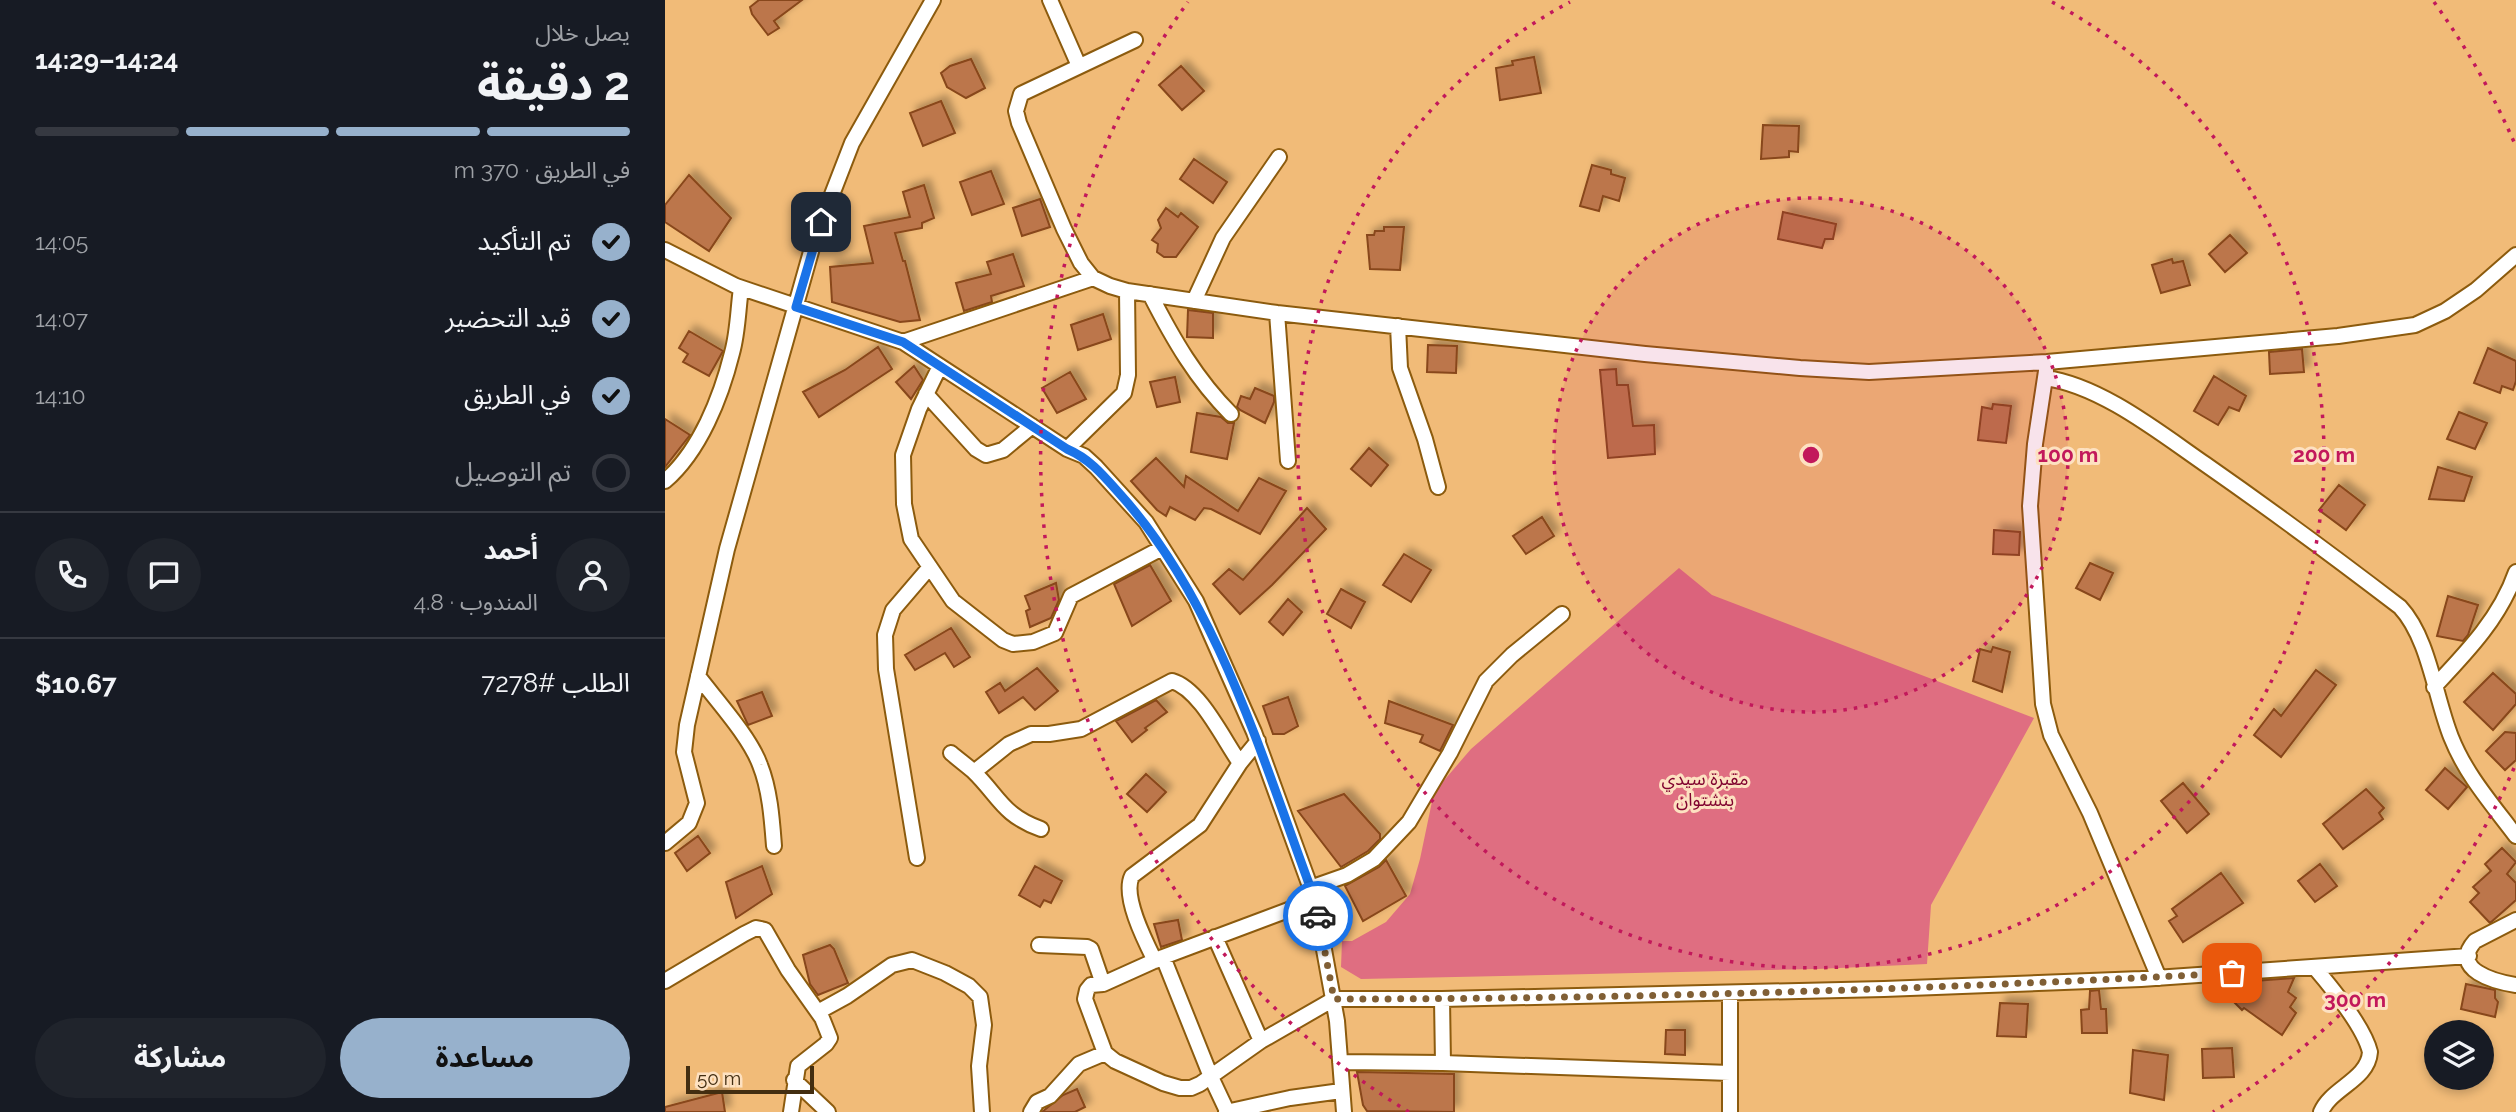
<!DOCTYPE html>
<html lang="ar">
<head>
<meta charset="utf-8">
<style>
  :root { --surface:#171b24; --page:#20242c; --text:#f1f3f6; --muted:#9ea1a6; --line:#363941; --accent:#97b1cc }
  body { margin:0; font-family:Raleway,"Noto Sans Arabic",sans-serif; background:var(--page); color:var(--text); direction:rtl; height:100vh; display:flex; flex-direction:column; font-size:26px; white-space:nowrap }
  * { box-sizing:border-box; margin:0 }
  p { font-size:23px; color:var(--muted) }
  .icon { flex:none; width:38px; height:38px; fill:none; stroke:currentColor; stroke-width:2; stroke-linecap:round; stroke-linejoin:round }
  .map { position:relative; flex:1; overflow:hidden; direction:ltr }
  .sheet { display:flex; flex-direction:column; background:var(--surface); width:665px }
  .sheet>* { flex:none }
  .fabs { position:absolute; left:1759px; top:1020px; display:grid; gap:14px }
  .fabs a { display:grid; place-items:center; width:70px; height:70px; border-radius:50%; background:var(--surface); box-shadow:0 4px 10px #0003; font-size:35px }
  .scale { position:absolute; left:21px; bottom:18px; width:128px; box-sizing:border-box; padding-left:7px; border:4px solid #432e11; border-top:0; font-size:19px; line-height:24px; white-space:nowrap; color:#432e11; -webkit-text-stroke:5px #fde1c1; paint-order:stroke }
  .pin { position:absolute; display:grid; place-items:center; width:60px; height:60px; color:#fff; margin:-30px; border-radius:14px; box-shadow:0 4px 10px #0006 }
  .courier { position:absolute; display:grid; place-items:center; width:70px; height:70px; margin:-35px; border:5px solid #1a73e8; border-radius:50%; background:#fff; color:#222; box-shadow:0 2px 9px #0007 }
  .summary em { font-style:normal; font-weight:700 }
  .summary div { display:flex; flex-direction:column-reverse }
  .summary { display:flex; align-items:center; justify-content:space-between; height:119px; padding:0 35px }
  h1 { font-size:46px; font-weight:700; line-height:52px }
  .bar { display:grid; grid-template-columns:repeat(4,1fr); gap:10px 7px; align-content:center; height:84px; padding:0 35px }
  .bar i { height:9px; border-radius:5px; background:var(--line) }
  .bar .current { background:var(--accent) }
  .bar p { grid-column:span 4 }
  .line { display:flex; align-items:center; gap:18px; padding:0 35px; border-top:2px solid var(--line) }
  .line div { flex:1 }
  .round { display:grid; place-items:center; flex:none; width:74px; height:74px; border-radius:37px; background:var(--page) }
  ol { padding:0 35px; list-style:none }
  li { display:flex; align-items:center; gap:21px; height:77px }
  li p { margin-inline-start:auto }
  li .icon { padding:7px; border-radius:50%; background:var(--accent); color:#111; stroke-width:4 }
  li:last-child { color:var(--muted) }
  li i { width:38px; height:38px; border:4px solid var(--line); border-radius:50% }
  .button { display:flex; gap:14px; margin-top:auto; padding:14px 35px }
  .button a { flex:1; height:80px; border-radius:42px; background:var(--accent); color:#111; font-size:28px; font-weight:700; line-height:80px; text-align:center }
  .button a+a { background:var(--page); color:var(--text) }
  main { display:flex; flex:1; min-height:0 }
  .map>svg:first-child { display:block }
</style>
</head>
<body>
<main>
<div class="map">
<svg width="1851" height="1112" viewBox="0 0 1851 1112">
  <defs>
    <filter id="shadow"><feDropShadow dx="6" dy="-6" stdDeviation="3.5" flood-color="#0004"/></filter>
  </defs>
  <rect width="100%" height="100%" fill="#f1bb78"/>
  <path fill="#df6e81" d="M 1014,568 L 1047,595 L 1369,718 L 1266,905 L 1262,964 L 1152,969 L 696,979 L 676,967 L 677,941 L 687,941 L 721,922 L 745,894 L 755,859 L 769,792 L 806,749 Z"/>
  <path fill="#bc764b" stroke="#88471a" stroke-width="2" filter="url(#shadow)" d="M 94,0 L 137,0 L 109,21 L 114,28 L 103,35 L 87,14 L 85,7 Z
    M 869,57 L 876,93 L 835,100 L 831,68 L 848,65 L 847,61 Z
    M 306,59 L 320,88 L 301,98 L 282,87 L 276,73 L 285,66 Z
    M 516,66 L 539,91 L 517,110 L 494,85 Z
    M 276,101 L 290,133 L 258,146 L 245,113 Z
    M 1098,125 L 1134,126 L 1133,152 L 1124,151 L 1124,157 L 1096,159 Z
    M 529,159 L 562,182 L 548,203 L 515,179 Z
    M 927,165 L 946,170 L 946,174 L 960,178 L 954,201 L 938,196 L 934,211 L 915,206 Z
    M 326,171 L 339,204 L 307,215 L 295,182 Z
    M 24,175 L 66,218 L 44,251 L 0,222 L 0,205 Z
    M 259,185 L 269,218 L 257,223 L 257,228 L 230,233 L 238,261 L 240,261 L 255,320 L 235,322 L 167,302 L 165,267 L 208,263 L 199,226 L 245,217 L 238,192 Z
    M 375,199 L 385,227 L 357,236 L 348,208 Z
    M 501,208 L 513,217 L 516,213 L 533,227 L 511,257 L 499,257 L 492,252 L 493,244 L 487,240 L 496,228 L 493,220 Z
    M 1118,212 L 1171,224 L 1168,239 L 1160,239 L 1157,248 L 1113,239 Z
    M 719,227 L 739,227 L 735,270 L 705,269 L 702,235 L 709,235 L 710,231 L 719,231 Z
    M 1565,235 L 1582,253 L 1560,272 L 1544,254 Z
    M 348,254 L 359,286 L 326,296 L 327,302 L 299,311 L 291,283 L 326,274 L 322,262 Z
    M 1507,259 L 1508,263 L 1518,261 L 1525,285 L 1496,293 L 1487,265 Z
    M 523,310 L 548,313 L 548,338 L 522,337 Z
    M 438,314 L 446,339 L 413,350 L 406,325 Z
    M 24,331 L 58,351 L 44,376 L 18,362 L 23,354 L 14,348 Z
    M 763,345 L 792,346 L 791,373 L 762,372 Z
    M 213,347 L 227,369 L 154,417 L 138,392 L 180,370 Z
    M 1823,348 L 1851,361 L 1851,381 L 1848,390 L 1837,386 L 1835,393 L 1809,383 Z
    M 1637,349 L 1639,372 L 1605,374 L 1604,352 Z
    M 249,366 L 258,380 L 246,399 L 231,382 Z
    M 951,369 L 952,385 L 963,385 L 968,426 L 989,425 L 990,454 L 943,458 L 935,370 Z
    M 405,372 L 421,399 L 392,413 L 377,388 Z
    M 1549,376 L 1581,396 L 1574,411 L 1564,407 L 1553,425 L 1529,411 Z
    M 510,377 L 515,402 L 492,407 L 485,382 Z
    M 590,388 L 609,396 L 609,402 L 600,423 L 575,410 L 572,407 L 576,396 L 585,399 Z
    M 1328,404 L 1346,406 L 1341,443 L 1313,440 L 1317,407 L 1327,409 Z
    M 1794,412 L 1822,423 L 1810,449 L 1782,439 Z
    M 532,413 L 556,417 L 563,423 L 569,423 L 562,459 L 526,452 Z
    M 0,419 L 25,435 L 0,467 Z
    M 704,448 L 723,465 L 706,486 L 686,469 Z
    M 491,458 L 519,487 L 521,476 L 573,511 L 594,478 L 621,491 L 595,534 L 546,509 L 539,508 L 530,520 L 505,507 L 501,516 L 492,510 L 466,481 Z
    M 1773,467 L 1807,477 L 1799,501 L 1764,499 Z
    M 1674,485 L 1700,505 L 1681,530 L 1654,510 Z
    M 642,508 L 661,529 L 607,585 L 575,614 L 548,584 L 564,569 L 578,580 Z
    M 877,517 L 889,536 L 861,554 L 848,536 Z
    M 1329,530 L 1355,532 L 1354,555 L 1328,554 Z
    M 739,554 L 766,570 L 746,602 L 718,585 Z
    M 1425,563 L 1448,573 L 1435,600 L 1411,588 Z
    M 485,565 L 506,601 L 467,626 L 449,584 Z
    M 391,583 L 394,600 L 386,618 L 365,627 L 361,611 L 365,609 L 360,596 Z
    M 676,589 L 700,602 L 686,628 L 662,614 Z
    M 1783,596 L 1813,605 L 1803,635 L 1798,641 L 1772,636 Z
    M 623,599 L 637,612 L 618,635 L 604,622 Z
    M 286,628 L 305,657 L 289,667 L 280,653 L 250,670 L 240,655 Z
    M 1328,647 L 1345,652 L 1337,692 L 1308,681 L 1315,649 L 1326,652 Z
    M 372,668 L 393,691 L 370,710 L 358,697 L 334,713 L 321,692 L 335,683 L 340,691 Z
    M 1651,670 L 1671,685 L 1616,757 L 1589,735 L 1609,709 L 1616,716 Z
    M 1828,673 L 1851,694 L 1851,704 L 1828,730 L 1799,702 Z
    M 97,692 L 107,716 L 83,725 L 72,701 Z
    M 623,697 L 633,726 L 619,734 L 608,734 L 598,706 Z
    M 491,700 L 502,712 L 480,728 L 482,730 L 467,742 L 451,721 Z
    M 724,701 L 788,725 L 775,751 L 755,742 L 758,735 L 720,723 Z
    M 1840,732 L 1851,733 L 1851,760 L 1840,770 L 1821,751 Z
    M 1780,768 L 1802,787 L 1783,809 L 1761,790 Z
    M 481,774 L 501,792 L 482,812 L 462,794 Z
    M 1518,783 L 1544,814 L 1522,833 L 1496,801 Z
    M 1701,789 L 1719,808 L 1714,813 L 1718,819 L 1678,849 L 1658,824 Z
    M 679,794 L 715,834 L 715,839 L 703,851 L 676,867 L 633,811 Z
    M 33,836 L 45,853 L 22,871 L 10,853 Z
    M 1837,848 L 1851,862 L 1842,874 L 1851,883 L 1851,900 L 1825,923 L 1805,902 L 1814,893 L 1808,887 L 1826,871 L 1820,864 Z
    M 721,860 L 741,896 L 698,921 L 680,886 L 714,867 Z
    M 1655,864 L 1672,886 L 1650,902 L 1633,881 Z
    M 97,866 L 107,894 L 71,918 L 61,882 Z
    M 370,866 L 397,881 L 386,903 L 379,900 L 375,907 L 354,895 Z
    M 1556,873 L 1578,903 L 1518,942 L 1504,921 L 1512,916 L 1507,909 Z
    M 513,920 L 517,940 L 496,947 L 489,924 Z
    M 165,945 L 169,949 L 183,983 L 153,995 L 145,984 L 138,955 Z
    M 1629,978 L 1623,992 L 1631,998 L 1625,1007 L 1631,1013 L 1617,1035 L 1579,1008 L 1577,1010 L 1556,989 L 1562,983 Z
    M 1801,984 L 1830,990 L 1830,998 L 1833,1002 L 1830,1017 L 1796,1009 Z
    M 1434,990 L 1436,1009 L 1441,1009 L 1442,1033 L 1417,1033 L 1416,1010 L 1424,1009 L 1425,991 Z
    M 1335,1003 L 1363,1004 L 1361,1037 L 1332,1036 Z
    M 1001,1030 L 1020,1030 L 1020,1055 L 1000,1054 Z
    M 1567,1048 L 1569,1077 L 1538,1078 L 1537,1049 Z
    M 1468,1050 L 1503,1055 L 1499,1100 L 1465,1093 Z
    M 692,1072 L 789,1074 L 789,1112 L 702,1111 L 698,1105 Z
    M 412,1089 L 420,1107 L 410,1112 L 377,1112 L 398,1095 Z
    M 57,1092 L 60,1112 L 0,1112 L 0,1107 Z"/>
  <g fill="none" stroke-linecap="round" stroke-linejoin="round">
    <g stroke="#8c5b0e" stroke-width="18">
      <path id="street" d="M 385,0 L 414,66
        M 470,40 L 356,94 L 351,111 L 354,123 L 399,229 L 416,263 L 428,278 L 445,286 L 462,291 L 612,313 L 980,354 L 1135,368 L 1204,372 L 1382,362 L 1673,336 L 1750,325 L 1780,311 L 1811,290 L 1851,255
        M 0,250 L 71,286 L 238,342 L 402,449 L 419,456 L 431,467 L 481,522 L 531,601 L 589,732 L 650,900 L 672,1021 L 679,1112
        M 485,294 C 508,339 531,379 566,414
        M 529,301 L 558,238 L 614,157
        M 612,313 L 623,461
        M 733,326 L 735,368 L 760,439 L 773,487
        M 238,342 L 428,278
        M 275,366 L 254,409 L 238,455 L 239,504 L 246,539 L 288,601 L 338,640 L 348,644 L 368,642 L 390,633 L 406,596 L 497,548
        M 1381,371 L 1370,444 L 1365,506 L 1378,704 L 1386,735 L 1425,813 L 1494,978
        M 1380,378 C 1435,385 1495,433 1540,464 C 1606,510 1671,558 1735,607 C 1764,638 1770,697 1786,737 C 1801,775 1827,804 1851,836
        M 261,394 L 311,449 L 321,455 L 338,450 L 367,426
        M 402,449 L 459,393 L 463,375 L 462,291
        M 0,481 C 35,451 56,397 67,353 C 73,332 73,309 76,288
        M 33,676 C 52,701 85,737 95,765 C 105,790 107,820 109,846
        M 1769,687 C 1802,652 1835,618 1851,572
        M 286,753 C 293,759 301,765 308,771 C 334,796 337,815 376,829
        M 309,772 L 344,744 L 366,734 L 384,734 L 416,729 L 507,681 C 535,689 558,739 575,763
        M 0,843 L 24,823 L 32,803 L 19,752 L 22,725 L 62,549 L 149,241 L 187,143 L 268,0
        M 252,858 L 221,669 L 220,635 L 228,610 L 264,568
        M 645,888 L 682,875 L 709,859 L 744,822 L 785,753 L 821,681 L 847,655 L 897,614
        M 1851,920 L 1810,941 C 1784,970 1831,982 1851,985
        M 550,937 L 596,1041
        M 374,945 L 422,947 L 426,949 L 438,984 L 426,985 L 422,990 L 420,999 L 440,1053 L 450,1061 L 498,1083 L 515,1088 L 526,1088 L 535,1084 L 596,1041 L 669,999 L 777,999 L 1219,989 L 1476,979 L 1804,956
        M 498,957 L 546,1077 L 562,1111
        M 490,961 C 480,941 457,896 467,876 L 535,825 L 575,763 L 593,741
        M 1650,968 C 1667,988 1699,1027 1705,1052 C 1703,1080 1666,1088 1656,1112
        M 0,981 L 79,934 L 91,928 L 100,930 L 123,970 L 157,1018 L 165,1038 L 161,1044 L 133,1066 L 126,1112
        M 438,984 L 498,957 L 650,900
        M 777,999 L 778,1063
        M 153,1012 L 182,996 L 227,965 L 247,960 L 280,973 L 304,986 L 315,997 L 319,1025 L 314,1066 L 317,1112
        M 675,1062 L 778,1063 L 1065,1073
        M 129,1080 L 163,1112
        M 366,1112 L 372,1102 L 385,1096 L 414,1064 L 440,1053
        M 561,1112 L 625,1098 L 676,1091
        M 1065,1112 L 1065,993"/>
    </g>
    <use href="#street" stroke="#fff" stroke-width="14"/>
  </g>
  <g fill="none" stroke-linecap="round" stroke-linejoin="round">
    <path stroke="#805f35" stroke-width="7" stroke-dasharray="0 12.6" d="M 653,916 L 669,999 C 968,999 1268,989 1567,973"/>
    <path stroke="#1a73e8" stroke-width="9" d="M 156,222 L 131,307 L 238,342 L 402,449 C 425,459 438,475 454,493 C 554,603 598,762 650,900 L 653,916"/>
  </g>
  <circle cx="1146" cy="455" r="257" fill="#c2185b" fill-opacity=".12"/>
  <g fill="none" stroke="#c2185b" stroke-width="3.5" stroke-dasharray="3.5 7">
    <circle cx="1146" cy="455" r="257"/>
    <path d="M1387 2A513 513 0 1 1 905 2"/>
    <path d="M1849 768A770 770 0 0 1 1548 1112M744 1112A770 770 0 0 1 523 2M1769 2A770 770 0 0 1 1849 142"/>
  </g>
  <g text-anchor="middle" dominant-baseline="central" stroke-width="6" stroke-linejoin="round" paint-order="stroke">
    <g font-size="18" fill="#81032f" stroke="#fde1c1">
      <text x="1040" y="778">مقبرة سيدي<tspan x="1040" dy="21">بنشتوان</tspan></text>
    </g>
  </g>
  <circle cx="1146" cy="455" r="10" fill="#c2185b" stroke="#fde1c1" stroke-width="3.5"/>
  <g font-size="21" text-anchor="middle" font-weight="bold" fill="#c2185b" stroke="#fde1c1" stroke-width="6" stroke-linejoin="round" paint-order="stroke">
    <text x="1403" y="462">100 m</text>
    <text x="1659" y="462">200 m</text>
    <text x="1690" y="1007">300 m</text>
  </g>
</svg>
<div class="fabs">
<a><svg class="icon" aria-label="layers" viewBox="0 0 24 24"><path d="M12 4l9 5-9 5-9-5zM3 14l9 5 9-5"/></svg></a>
</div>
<div class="scale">50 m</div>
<div class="pin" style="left:1567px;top:973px;background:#ea580c"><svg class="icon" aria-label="bag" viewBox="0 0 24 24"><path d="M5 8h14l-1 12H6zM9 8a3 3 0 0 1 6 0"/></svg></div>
<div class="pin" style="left:156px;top:222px;background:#1f2937"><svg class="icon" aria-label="home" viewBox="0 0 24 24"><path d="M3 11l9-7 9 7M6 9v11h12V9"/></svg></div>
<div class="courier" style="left:653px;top:916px"><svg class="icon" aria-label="car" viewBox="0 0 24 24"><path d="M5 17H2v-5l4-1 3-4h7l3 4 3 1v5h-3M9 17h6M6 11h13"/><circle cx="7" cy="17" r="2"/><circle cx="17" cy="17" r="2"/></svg></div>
</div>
<section class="sheet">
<div class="summary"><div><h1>2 دقيقة</h1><p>يصل خلال</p></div><em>14:24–14:29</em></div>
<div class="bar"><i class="current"></i><i class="current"></i><i class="current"></i><i></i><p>في الطريق · 370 m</p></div>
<ol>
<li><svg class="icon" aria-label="check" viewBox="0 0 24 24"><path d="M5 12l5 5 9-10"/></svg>تم التأكيد<p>14:05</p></li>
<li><svg class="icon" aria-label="check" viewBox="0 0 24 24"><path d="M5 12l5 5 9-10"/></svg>قيد التحضير<p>14:07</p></li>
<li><svg class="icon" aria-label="check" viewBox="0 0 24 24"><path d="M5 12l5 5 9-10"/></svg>في الطريق<p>14:10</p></li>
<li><i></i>تم التوصيل</li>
</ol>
<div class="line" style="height:126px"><a class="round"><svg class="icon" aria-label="person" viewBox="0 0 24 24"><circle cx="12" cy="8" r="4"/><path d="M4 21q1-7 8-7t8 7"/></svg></a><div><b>أحمد</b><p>المندوب · 4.8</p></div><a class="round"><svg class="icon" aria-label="chat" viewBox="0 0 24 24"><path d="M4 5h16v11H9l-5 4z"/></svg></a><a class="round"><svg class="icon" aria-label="phone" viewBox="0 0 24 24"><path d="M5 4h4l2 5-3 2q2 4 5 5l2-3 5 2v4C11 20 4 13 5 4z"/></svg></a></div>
<div class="line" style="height:91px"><div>الطلب #7278</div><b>$10.67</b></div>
<div class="button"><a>مساعدة</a><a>مشاركة</a></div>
</section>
</main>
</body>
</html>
